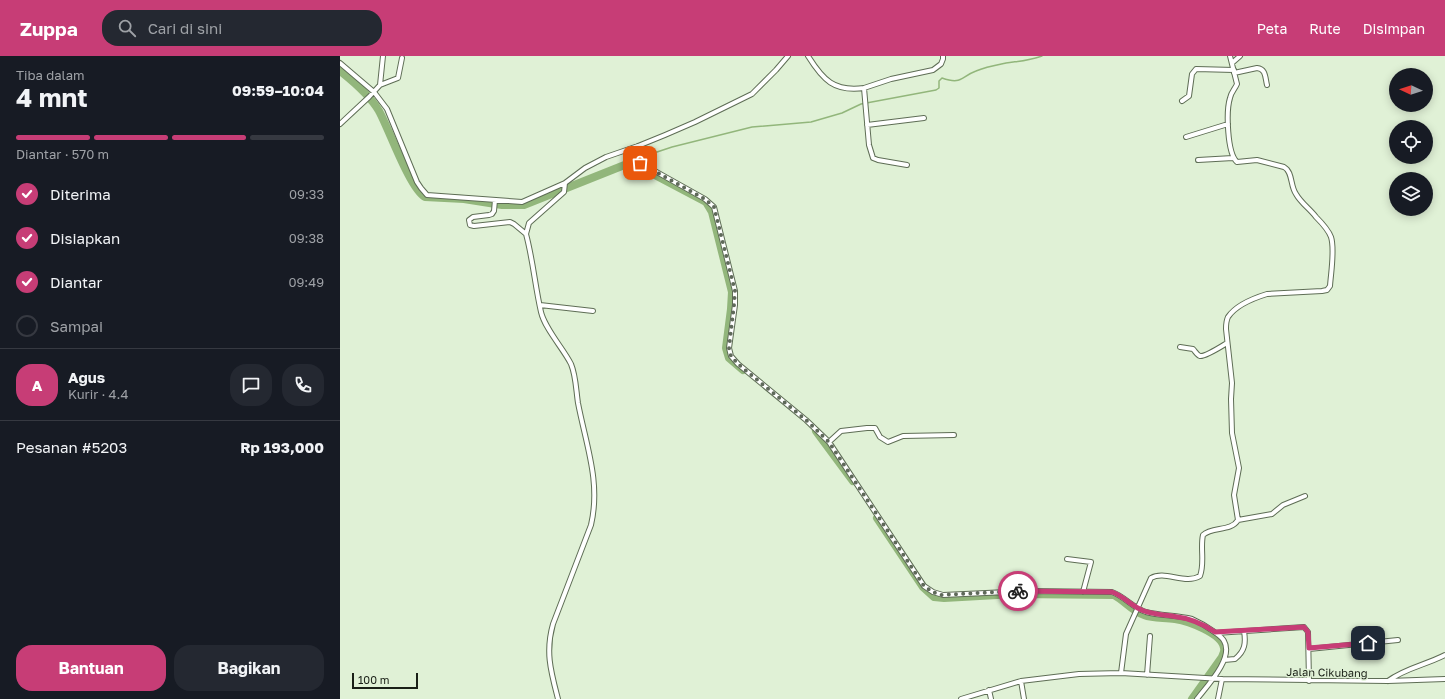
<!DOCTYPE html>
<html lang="id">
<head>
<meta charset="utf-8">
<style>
  :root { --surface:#171b24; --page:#242831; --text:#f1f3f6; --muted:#9ea1a6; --line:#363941; --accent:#c73d76 }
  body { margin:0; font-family:"Golos Text",sans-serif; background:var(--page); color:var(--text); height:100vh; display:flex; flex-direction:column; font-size:15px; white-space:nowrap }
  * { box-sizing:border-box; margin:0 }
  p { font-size:13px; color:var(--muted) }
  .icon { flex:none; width:22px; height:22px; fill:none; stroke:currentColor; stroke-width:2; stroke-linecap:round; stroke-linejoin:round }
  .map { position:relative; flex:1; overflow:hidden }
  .sheet { display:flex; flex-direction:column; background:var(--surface); width:340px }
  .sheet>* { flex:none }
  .needle { width:26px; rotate:274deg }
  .controls { position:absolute; left:1049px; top:12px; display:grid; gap:8px }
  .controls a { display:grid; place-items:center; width:44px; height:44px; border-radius:50%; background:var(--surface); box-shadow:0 2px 10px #0003; font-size:20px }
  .scale { position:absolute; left:12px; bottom:10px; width:66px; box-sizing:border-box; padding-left:4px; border:2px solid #1a2017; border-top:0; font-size:11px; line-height:14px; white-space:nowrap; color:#1a2017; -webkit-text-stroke:3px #e0f1d6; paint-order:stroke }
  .pin { position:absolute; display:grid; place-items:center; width:34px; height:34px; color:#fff; margin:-17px; border-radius:8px; box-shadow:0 2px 6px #0006 }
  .courier { position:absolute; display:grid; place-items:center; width:40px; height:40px; margin:-20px; border:3px solid #c73d76; border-radius:50%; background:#fff; color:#222; box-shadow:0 1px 5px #0007 }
  .overview em { font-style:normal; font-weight:700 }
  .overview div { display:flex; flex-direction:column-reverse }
  .overview { display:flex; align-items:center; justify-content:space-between; height:68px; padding:0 16px }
  h1 { font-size:26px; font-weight:700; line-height:30px }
  .bar { display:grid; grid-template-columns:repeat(4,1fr); gap:6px 4px; align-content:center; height:48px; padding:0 16px }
  .bar i { height:5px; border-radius:3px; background:var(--line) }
  .bar .on { background:var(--accent) }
  .bar p { grid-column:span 4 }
  .line { display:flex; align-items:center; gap:10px; padding:0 16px; border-top:1px solid var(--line) }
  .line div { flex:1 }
  .round { display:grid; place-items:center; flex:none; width:42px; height:42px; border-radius:16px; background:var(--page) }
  ol { padding:0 16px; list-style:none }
  li { display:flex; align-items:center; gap:12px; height:44px }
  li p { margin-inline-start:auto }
  li .icon { padding:4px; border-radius:50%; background:var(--accent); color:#fff; stroke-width:4 }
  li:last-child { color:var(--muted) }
  li i { width:22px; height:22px; border:2px solid var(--line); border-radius:50% }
  .action { display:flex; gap:8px; margin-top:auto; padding:8px 16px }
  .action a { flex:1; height:46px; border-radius:16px; background:var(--accent); color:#fff; font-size:16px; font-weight:700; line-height:46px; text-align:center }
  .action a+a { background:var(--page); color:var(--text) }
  header { display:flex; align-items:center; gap:24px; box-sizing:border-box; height:56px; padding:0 20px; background:var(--accent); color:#fff }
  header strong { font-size:19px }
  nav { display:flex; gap:22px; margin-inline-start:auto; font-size:14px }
  .search { width:280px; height:36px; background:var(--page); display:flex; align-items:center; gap:10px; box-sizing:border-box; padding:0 14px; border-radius:16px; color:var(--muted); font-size:15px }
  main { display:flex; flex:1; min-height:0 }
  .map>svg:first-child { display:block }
</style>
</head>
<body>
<header>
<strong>Zuppa</strong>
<div class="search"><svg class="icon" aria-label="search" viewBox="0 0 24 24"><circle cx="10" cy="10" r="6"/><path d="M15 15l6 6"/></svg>Cari di sini</div>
<nav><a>Peta</a><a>Rute</a><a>Disimpan</a></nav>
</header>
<main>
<section class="sheet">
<div class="overview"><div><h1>4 mnt</h1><p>Tiba dalam</p></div><em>09:59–10:04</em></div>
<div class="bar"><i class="on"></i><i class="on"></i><i class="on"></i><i></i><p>Diantar · 570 m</p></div>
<ol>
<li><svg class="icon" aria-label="check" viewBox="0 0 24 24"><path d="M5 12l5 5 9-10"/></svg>Diterima<p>09:33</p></li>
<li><svg class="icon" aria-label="check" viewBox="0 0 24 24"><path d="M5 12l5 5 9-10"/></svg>Disiapkan<p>09:38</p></li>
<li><svg class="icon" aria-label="check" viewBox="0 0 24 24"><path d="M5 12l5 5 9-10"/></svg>Diantar<p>09:49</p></li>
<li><i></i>Sampai</li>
</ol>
<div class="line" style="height:72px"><b class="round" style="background:var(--accent);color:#fff">A</b><div><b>Agus</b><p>Kurir · 4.4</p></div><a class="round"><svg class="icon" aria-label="chat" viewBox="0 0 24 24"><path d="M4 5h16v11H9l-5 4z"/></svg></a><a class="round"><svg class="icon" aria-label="phone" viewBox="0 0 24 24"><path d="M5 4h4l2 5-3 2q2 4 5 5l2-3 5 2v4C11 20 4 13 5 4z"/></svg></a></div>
<div class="line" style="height:52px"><div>Pesanan #5203</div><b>Rp 193,000</b></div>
<div class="action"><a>Bantuan</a><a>Bagikan</a></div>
</section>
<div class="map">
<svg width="1105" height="643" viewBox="0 0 1105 643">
  <rect width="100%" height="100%" fill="#e0f1d6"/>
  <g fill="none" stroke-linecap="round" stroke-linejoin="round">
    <path stroke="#92b67b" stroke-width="1.5" d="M 299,102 L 302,98 L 311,98 L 332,91 L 412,71 L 471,66 L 502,57 L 521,48 L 596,34 L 599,32 L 599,25 L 602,22 C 622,29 620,21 636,15 C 645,11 656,9 666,7 C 680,5 688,5 702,0
      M 294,108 L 295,106"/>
    <path stroke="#92b67b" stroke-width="8" d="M 0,15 C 14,26 30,40 39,55 C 49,73 70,133 85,141 L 124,143 L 162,149 L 184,149 L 287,108 L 294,108 L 366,146 L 372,156 L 392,236 L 391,253 L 386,292 L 389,302 L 403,314
      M 476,375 L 513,425
      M 537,462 L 583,531 L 594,541 L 604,542 L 675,538 L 774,539 C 785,545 792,555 804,559 C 814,563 825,561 835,563 C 848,565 882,577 884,592 C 885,595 883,598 882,601 L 852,643"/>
    <g stroke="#5e6d55" stroke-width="6">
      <path id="street" d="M 468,0 C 483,24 494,36 524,32 L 529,89 L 533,102 L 538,104 L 567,109
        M 0,7 L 34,36 L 47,53 L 77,126 L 81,132 L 87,139 L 182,146 L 225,127
        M 892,7 L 900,0
        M 894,17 L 917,12 C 926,13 925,21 927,29
        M 40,29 L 58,22 L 62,2
        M 524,32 L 551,23 L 593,14 L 601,8 L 603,3 L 603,0
        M 842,45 L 849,40 L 852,18 L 856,13 L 894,14
        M 0,68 L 29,41 L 40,29 L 43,0
        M 527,69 L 584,62
        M 846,81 L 888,68
        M 298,90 L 296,101 L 297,105 L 365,143 L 374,151 L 395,235 L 395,249 L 389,292 L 391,300 L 398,308 L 466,364 L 489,386 L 584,530 L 593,536 L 603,539 L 689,535 L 772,536 C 784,540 793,552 806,556 C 821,560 837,559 852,563 C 859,566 866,570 873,575 C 877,578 882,581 884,585 C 894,602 867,630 857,643
        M 858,104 L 893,102
        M 155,144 L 154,155 L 152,158 L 149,159 L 133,161 L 129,164 L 130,169 L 134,170 L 170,166 L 174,168 L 186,178
        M 200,249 L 253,255
        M 840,291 L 853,293 C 855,295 857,299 860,300 C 865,301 882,290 887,287
        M 489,386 L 501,375 L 527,372 L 535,372 L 540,381 L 548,386 L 563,380 L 614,379
        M 898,464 L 932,458 L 943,449 L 965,440
        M 727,503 L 751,506 L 743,536
        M 876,577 L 964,571 L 968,576 L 969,625
        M 969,593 L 1058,584
        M 884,604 L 895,603 C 905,595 906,587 904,575
        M 781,617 L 786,578 L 811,522 C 825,514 845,529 860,520 C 865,507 860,492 863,479 C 872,470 891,476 898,464 L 894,439 L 899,412 L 892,377 L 891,343 L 892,327 L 886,273 C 886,269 886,265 888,261 C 896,249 914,242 927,238 L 982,235 L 987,234 L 990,230 C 991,216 995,193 991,181 C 988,173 982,167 976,161 C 970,153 961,147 956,138 C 950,130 953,116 944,111 L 917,104 L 897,106 C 887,97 886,55 890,42 C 891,36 895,33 897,28 L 890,0
        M 807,619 L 810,580
        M 681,625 L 684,643
        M 1048,625 C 1065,612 1086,609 1105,599
        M 649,634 L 651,643
        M 218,643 C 211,616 205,596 213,568 L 251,469 C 261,426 246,389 238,347 C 236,334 236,320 231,308 C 223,292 205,273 201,256 C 195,230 193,204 186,178 L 189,167 L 224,136 L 225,127 L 245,112 L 266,101 L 298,90 L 325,79 L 355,66 L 412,38 L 436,14 L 448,0
        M 621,643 L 681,625 L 739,618 L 781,617 L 882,623 L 1048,625 L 1105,623
        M 878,643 L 882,623"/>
    </g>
    <use href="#street" stroke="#fff" stroke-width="4"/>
  </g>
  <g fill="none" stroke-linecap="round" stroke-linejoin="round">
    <path stroke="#5f695a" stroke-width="4" stroke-dasharray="0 7.2" d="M 300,107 L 365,143 L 374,151 L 395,235 L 394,249 L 389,292 L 391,300 L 398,308 L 466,364 L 489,386 L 584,530 L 593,536 L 600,539 L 678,535"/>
    <path stroke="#c73d76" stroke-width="5" d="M 678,535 L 772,536 C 784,540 792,551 804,555 C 813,558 823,559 832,560 C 848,562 862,567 875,576 L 964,571 L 968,576 L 969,592 L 1028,587"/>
  </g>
  <g text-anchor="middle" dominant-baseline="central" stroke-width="3" stroke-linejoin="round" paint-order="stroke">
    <g font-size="11" fill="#1a2017" stroke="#e0f1d6">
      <text transform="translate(987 616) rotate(1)">Jalan Cikubang</text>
    </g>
  </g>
</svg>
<div class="controls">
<a><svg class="needle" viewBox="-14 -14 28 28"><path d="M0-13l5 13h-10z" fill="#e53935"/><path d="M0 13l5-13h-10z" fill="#9ea1a6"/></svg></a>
<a><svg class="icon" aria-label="locate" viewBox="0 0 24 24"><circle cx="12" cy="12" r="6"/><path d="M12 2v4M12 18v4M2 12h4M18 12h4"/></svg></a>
<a><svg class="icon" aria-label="layers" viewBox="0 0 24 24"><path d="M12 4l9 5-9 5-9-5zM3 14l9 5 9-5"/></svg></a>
</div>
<div class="scale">100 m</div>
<div class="pin" style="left:300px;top:107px;background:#ea580c"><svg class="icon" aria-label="bag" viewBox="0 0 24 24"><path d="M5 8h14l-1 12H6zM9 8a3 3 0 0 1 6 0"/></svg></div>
<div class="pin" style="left:1028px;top:587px;background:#1f2937"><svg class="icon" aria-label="home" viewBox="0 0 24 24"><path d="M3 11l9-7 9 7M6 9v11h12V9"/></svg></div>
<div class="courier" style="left:678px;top:535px"><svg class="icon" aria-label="bike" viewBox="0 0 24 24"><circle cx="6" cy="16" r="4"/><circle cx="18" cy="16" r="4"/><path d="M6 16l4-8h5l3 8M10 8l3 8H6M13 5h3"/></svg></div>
</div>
</main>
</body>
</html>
